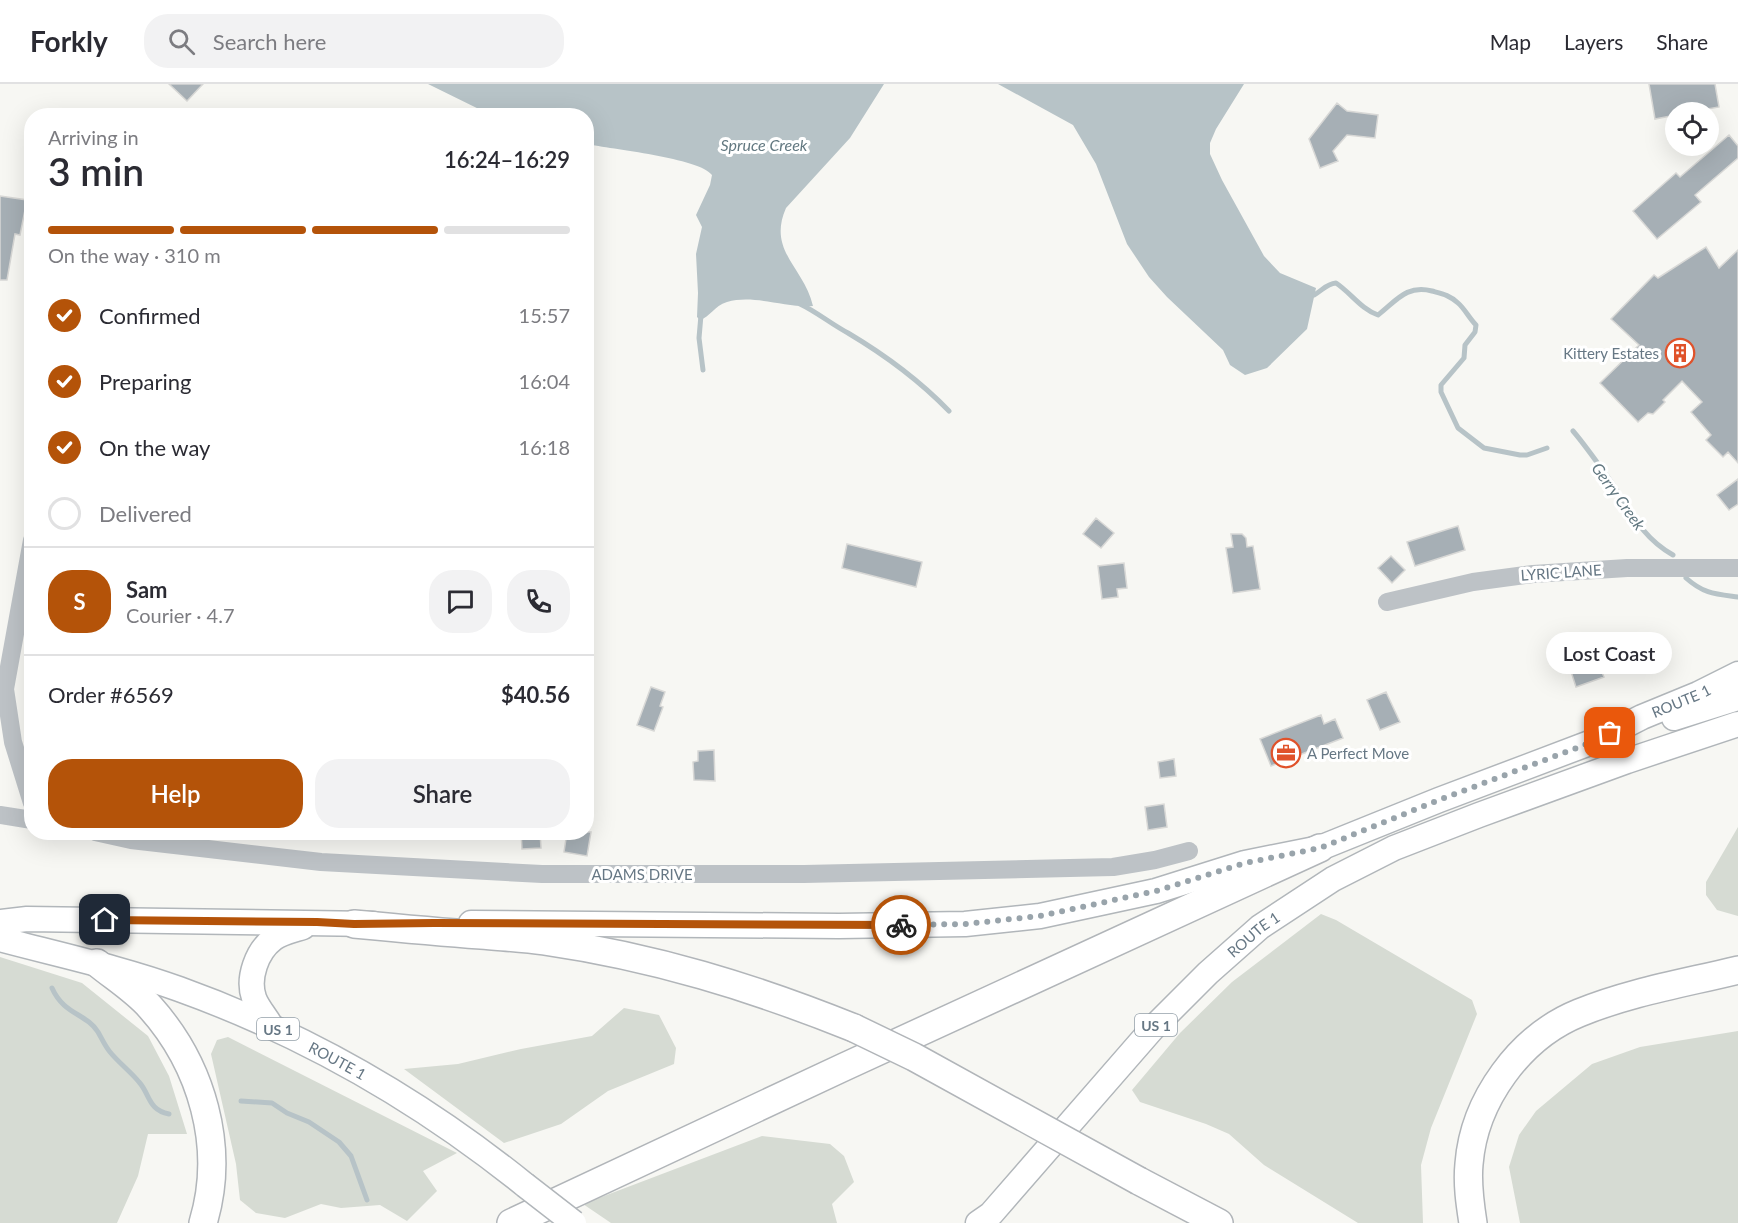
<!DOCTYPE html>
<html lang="en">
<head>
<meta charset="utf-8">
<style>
  :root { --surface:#fff; --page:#f2f2f3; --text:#2b2b33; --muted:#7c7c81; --line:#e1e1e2; --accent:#b45309 }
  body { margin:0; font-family:Lato,sans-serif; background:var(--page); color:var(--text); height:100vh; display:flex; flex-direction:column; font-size:22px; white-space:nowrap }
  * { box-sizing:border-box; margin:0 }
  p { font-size:20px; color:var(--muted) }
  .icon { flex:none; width:33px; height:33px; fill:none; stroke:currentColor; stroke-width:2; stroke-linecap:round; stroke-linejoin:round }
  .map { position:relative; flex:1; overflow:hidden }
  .details { position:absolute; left:24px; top:24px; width:570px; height:732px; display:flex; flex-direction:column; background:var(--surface); border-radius:24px; box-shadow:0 6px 24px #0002 }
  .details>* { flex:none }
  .controls { position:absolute; left:1665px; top:18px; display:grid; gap:12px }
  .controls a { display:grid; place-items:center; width:54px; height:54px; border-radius:50%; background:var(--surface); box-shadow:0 6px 24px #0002; font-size:30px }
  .pin { position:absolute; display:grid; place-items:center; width:51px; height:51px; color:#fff; margin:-26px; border-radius:12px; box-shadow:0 3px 9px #0006 }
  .courier { position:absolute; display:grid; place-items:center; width:60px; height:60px; margin:-30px; border:4px solid #b45309; border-radius:50%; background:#fff; color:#222; box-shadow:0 2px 8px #0007 }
  .bubble { position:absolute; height:42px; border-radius:21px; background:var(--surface); box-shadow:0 6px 24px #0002; font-size:20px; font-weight:600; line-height:42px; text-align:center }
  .headline em { font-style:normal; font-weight:600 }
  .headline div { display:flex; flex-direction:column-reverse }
  .headline { display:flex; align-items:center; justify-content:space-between; height:102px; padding:0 24px }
  h1 { font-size:39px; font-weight:600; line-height:45px }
  .bar { display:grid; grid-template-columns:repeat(4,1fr); gap:9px 6px; align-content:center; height:72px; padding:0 24px }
  .bar i { height:8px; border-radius:4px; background:var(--line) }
  .bar .on { background:var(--accent) }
  .bar p { grid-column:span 4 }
  .line { display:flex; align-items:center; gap:15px; padding:0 24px; border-top:2px solid var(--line) }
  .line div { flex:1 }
  .round { display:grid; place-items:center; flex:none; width:63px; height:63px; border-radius:24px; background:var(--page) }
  ol { padding:0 24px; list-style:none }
  li { display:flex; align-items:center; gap:18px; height:66px }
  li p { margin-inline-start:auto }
  li .icon { padding:6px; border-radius:50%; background:var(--accent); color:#fff; stroke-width:4 }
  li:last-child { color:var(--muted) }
  li i { width:33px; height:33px; border:3px solid var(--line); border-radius:50% }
  .action { display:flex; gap:12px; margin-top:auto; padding:12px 24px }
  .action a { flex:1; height:69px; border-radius:24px; background:var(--accent); color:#fff; font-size:24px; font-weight:600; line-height:69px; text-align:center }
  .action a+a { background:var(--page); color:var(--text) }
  header { display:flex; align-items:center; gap:36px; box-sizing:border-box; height:84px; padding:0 30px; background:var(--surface); border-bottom:2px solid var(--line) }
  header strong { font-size:28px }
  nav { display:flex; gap:33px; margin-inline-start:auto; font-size:21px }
  .search { width:420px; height:54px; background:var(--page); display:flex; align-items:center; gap:15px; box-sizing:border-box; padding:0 21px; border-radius:24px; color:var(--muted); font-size:22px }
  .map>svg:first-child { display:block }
</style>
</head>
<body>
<header>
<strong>Forkly</strong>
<div class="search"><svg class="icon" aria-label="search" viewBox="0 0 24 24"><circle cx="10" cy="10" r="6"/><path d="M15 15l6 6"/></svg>Search here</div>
<nav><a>Map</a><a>Layers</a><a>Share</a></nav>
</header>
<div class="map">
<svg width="1738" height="1139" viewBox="0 0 1738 1139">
  <rect width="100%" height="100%" fill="#f7f7f3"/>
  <path fill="#d6dbd3" d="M 1738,743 L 1738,832 L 1717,826 L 1706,811 L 1706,798 Z
    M 1321,830 L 1336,836 L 1472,916 L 1477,930 L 1431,1044 L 1421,1081 L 1423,1139 L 1358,1139 L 1264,1081 L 1229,1050 L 1206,1040 L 1140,1018 L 1132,1006 L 1180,949 L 1232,898 Z
    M 0,873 L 82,899 L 148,952 L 169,992 L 187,1050 L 148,1050 L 138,1092 L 117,1139 L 0,1139 Z
    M 624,924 L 659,931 L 676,964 L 674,980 L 608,1007 L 561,1040 L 504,1059 L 404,985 L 458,980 L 521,965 L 592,952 Z
    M 1738,947 L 1738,1139 L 1520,1139 L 1509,1083 L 1519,1051 L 1536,1027 L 1592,980 L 1640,963 Z
    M 228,953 L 457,1069 L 423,1087 L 437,1107 L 407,1137 L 380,1121 L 341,1124 L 321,1120 L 285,1134 L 256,1129 L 240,1116 L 236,1080 L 211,970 L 217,956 Z
    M 762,1052 L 830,1060 L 844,1072 L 854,1098 L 832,1120 L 837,1139 L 611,1139 L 583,1120 Z"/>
  <path fill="#b7c3c7" d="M 428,0 L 884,0 L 850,54 L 786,124 C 767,167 804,183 813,222 C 785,224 754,210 727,218 C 714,222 710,233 700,236 L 697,233 L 698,209 L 696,170 L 702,143 L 696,131 L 710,101 L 712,91 C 700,74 610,65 587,60 L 586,32 L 491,31 Z
    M 998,0 L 1244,0 L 1216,45 L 1210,59 L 1210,70 L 1222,96 L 1264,172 L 1280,189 L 1316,204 L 1307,245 L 1267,284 L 1245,291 L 1230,281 L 1223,266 L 1167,213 L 1149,193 L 1127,160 L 1096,80 L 1073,41 Z"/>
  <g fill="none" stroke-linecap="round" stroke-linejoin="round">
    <path stroke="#b7c3c7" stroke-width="5" d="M 1314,211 C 1323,206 1326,200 1336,199 C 1351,209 1361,225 1378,231 C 1396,217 1407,200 1432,207 C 1443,210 1449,211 1458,219 C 1465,225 1469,234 1476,241 L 1475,248 L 1465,261 L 1464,274 L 1441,301 L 1441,308 L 1458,344 L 1484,364 L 1520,371 L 1527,371 L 1547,364
      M 800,220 C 817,228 831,240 848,249 C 885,271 919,296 949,327
      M 701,231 L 699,254 L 703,286
      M 1573,347 C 1585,361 1596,377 1607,392 C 1629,422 1638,451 1673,471
      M 1686,494 C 1704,510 1715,510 1738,513
      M 52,904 C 64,931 86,929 98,948 C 102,955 105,962 110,968 C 119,979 130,987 139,998 C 150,1010 148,1026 169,1030
      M 241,1017 L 272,1019 L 287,1029 L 309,1038 L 339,1058 L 351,1072 L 367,1116"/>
  </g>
  <path fill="#a6afb5" stroke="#d8d8d6" stroke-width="1.5" d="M 169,0 L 203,0 L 187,17 Z
    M 1649,0 L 1715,0 L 1719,23 L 1690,28 L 1676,28 L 1676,31 L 1655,35 Z
    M 1337,19 L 1347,27 L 1378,31 L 1375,54 L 1347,51 L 1333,67 L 1338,77 L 1320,84 L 1309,55 Z
    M 1729,51 L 1738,62 L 1738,74 L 1695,111 L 1701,118 L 1657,155 L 1633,127 L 1676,89 L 1680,93 Z
    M 0,112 L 27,116 L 20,151 L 15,150 L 7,196 L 0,196 Z
    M 1706,163 L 1719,184 L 1738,166 L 1738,379 L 1728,368 L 1723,373 L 1706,356 L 1711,351 L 1691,328 L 1702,318 L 1682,297 L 1663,316 L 1665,318 L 1653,330 L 1648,329 L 1638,338 L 1600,299 L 1639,261 L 1611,235 L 1654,191 L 1658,194 Z
    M 1738,395 L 1738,420 L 1729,426 L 1717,411 Z
    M 1096,434 L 1114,449 L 1101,464 L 1083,450 Z
    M 1458,442 L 1465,466 L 1415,482 L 1407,458 Z
    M 1231,450 L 1242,450 L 1246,454 L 1247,463 L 1253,462 L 1260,505 L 1233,509 L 1226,464 L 1233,463 Z
    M 847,460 L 922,478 L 916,503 L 842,484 Z
    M 1391,472 L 1405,486 L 1392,499 L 1378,484 Z
    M 1124,479 L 1127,504 L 1117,505 L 1118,513 L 1102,515 L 1098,482 Z
    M 1594,569 L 1604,593 L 1576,603 L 1568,578 Z
    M 651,603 L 665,608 L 660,622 L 663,623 L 654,647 L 637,641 Z
    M 1386,608 L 1400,638 L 1380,646 L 1367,616 Z
    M 1321,631 L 1324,640 L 1335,635 L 1343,654 L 1271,682 L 1260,655 Z
    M 714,666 L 715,697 L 694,696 L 693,678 L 698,677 L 698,667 Z
    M 1174,675 L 1176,692 L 1160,694 L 1158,678 Z
    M 1164,720 L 1167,743 L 1148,746 L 1145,723 Z
    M 521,748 L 540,748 L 541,764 L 522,765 Z
    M 567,748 L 591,748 L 587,772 L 564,768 Z"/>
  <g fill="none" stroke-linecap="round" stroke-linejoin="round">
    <g stroke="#b1b6ba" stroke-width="27">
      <g id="major">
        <path d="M 1674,634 L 1738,614"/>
        <path d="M 0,838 L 27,835 L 373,840"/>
        <path id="s1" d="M 471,839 L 839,842 L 965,840 L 1040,832 L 1156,807 L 1245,779 L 1320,764 L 1439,716 L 1595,657 L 1642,633 L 1698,610 L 1738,590"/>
        <path id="s2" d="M 0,855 C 60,871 121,884 179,905 C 304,950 422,1018 525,1101"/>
        <path d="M 271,942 C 266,933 257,923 254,914 C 247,894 257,867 273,855 C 280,849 294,846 303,843"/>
        <path id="s3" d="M 978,1139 L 991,1130 L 1153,944 L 1208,889 L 1260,843 L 1333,795 L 1394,764 L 1479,731 L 1627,677 L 1738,640"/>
      </g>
    </g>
    <g stroke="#b1b5b9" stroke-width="30">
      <path id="highway" d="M 354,840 C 396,844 439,848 481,851 C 502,853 523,854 544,857 C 654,873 752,903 854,944
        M 97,879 C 114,893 135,906 150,923 C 202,981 226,1063 203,1139
        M 1139,1097 L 1219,1139
        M 511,1139 L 844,983 L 1320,764
        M 1473,1139 C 1470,1120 1467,1100 1469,1080 C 1474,1016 1520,953 1579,929 C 1630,908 1685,899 1738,886"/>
    </g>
    <path stroke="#bdc2c6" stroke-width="18" d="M 32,456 L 5,605 L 13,658 L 32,719
      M 1387,518 L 1473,498 L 1533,490 L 1627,484 L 1738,484
      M 0,731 L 32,736
      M 95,748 L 131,756 L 321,778 L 542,790 L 804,790 L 1113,783 L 1155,776 L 1189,767"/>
    <use href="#major" stroke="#fff" stroke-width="24"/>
    <use href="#highway" stroke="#fff" stroke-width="27"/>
    <g stroke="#b1b6ba" stroke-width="27" stroke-linecap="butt">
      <path id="major-bridge" d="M 525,1101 L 574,1139"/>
    </g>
    <g stroke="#b1b5b9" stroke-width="30" stroke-linecap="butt">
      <path id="highway-bridge" d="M 854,944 L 914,973 L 1139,1097"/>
    </g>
    <use href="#major-bridge" stroke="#fff" stroke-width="24"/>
    <use href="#highway-bridge" stroke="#fff" stroke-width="27"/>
  </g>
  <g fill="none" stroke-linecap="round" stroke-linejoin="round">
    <path stroke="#99a4ab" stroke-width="6" stroke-dasharray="0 10.8" d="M 901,841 L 965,840 L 1040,832 L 1156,807 L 1245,779 L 1320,764 L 1439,716 L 1595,657 L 1610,649"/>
    <path stroke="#b45309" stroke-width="8" d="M 105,836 L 317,838 L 354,840 L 434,839 L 901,841"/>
  </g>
  <defs>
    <g id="building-ring" transform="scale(1.5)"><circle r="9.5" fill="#fff" stroke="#e0522a" stroke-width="1.5"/><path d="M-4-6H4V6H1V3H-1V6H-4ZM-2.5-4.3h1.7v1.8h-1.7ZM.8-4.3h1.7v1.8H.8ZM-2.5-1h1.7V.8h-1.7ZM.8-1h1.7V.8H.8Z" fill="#e0522a"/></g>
    <g id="office-ring" transform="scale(1.5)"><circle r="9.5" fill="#fff" stroke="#e0522a" stroke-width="1.5"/><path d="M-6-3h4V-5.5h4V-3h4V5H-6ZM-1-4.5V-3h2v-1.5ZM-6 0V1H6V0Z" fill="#e0522a"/></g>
  </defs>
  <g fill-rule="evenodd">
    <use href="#building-ring" x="1680" y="269"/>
    <use href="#office-ring" x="1286" y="669"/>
  </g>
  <g text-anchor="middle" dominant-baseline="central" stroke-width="6" stroke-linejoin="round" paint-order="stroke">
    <g fill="#fff" stroke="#94a0a9" stroke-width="1.5">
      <rect x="1135" y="930" width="42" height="22" rx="4.5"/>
      <rect x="257" y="934" width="42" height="22" rx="4.5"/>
    </g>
    <g font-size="14" font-weight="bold" fill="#667784">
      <text x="1156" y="941">US 1</text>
      <text x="278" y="945">US 1</text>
    </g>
    <g font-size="15" fill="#667784" stroke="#fff" text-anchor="end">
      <text x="1659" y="269">Kittery Estates</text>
      <text x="1307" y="669" text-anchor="start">A Perfect Move</text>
    </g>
    <g font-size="15" fill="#667784" stroke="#fff">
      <text transform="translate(1561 488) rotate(-4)">LYRIC LANE</text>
      <text stroke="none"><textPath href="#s1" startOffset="1248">ROUTE 1</textPath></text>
      <text x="642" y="790">ADAMS DRIVE</text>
      <text stroke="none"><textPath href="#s3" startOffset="400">ROUTE 1</textPath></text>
      <text stroke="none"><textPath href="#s2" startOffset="360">ROUTE 1</textPath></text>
    </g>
    <g font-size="16" font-style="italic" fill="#627880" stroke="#fff">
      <text x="764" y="60">Spruce Creek</text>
      <text transform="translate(1619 412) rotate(54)">Gerry Creek</text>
    </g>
  </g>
</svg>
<div class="controls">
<a><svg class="icon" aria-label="locate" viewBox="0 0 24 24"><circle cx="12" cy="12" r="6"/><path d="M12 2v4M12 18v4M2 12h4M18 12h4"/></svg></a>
</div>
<div class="pin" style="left:1610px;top:649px;background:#ea580c"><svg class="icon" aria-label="bag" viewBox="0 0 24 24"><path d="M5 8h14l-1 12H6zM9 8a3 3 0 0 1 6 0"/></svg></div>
<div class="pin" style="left:105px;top:836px;background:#1f2937"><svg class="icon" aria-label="home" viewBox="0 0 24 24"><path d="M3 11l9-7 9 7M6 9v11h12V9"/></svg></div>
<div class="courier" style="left:901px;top:841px"><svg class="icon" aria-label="bike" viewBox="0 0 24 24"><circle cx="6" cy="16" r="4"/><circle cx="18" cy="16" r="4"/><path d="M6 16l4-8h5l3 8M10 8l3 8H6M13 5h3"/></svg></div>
<div class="bubble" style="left:1546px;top:548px;width:126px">Lost Coast</div>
<section class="details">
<div class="headline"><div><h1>3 min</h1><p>Arriving in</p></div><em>16:24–16:29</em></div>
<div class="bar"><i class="on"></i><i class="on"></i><i class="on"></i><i></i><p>On the way · 310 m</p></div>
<ol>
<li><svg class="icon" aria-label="check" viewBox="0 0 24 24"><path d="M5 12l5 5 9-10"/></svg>Confirmed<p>15:57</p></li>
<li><svg class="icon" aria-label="check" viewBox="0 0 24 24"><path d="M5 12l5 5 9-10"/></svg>Preparing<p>16:04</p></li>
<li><svg class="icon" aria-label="check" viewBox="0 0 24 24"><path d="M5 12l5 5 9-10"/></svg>On the way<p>16:18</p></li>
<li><i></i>Delivered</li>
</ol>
<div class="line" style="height:108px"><b class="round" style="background:var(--accent);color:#fff">S</b><div><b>Sam</b><p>Courier · 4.7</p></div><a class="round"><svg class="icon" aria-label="chat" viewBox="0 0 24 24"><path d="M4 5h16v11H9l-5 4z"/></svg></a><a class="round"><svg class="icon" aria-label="phone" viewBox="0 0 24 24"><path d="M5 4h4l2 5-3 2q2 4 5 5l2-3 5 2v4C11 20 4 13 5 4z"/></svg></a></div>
<div class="line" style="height:78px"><div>Order #6569</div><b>$40.56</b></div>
<div class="action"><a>Help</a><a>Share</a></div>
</section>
</div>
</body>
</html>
